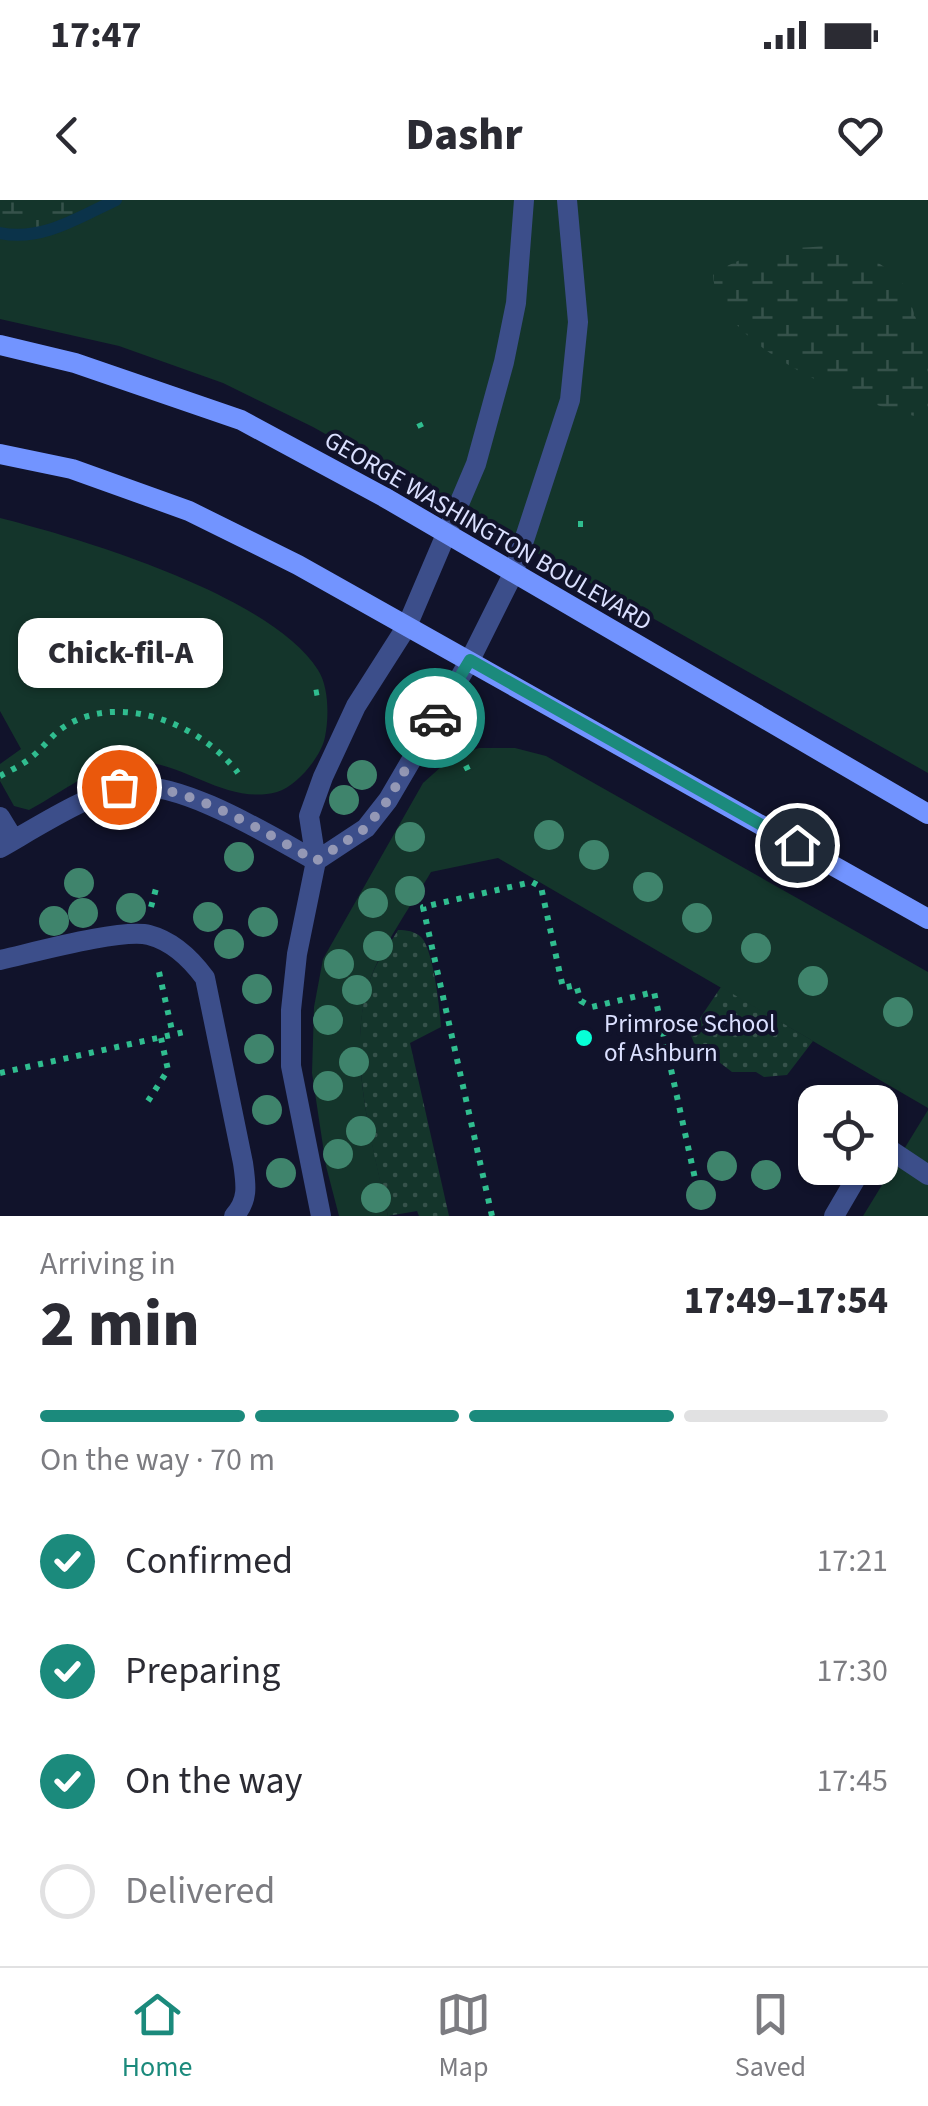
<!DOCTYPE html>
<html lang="en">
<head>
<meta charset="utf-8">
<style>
  :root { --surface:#fff; --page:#f7f7f7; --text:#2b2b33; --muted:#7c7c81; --line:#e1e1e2; --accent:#1b8a7c }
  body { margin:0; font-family:"Source Sans 3",sans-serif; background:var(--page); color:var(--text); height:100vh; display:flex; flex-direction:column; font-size:38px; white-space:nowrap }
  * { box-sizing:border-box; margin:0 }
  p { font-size:32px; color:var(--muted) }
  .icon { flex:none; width:55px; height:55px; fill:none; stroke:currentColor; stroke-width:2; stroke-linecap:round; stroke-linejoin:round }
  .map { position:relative; height:1016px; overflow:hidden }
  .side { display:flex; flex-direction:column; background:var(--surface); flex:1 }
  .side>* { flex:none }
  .tools { position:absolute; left:798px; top:885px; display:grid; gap:20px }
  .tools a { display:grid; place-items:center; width:100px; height:100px; border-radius:20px; background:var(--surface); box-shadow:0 2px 8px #0004; font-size:50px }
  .pin { position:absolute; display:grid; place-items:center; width:85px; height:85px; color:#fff; margin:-42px; border:5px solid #fff; border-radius:50%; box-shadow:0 2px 10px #0007 }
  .courier { position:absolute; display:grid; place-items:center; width:100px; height:100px; margin:-50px; border:8px solid #1b8a7c; border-radius:50%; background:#fff; color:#222; box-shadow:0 2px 12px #0007 }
  .bubble { position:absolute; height:70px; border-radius:20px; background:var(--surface); box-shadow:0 2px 8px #0004; font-size:32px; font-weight:800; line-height:70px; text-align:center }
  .overview em { font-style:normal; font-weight:800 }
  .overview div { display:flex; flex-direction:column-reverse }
  .overview { display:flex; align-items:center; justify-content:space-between; height:170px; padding:0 40px }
  h1 { font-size:65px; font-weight:800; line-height:75px }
  .bar { display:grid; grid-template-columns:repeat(4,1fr); gap:15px 10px; align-content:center; height:120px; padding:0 40px }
  .bar i { height:12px; border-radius:8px; background:var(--line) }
  .bar .on { background:var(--accent) }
  .bar p { grid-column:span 4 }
  ol { padding:0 40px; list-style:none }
  li { display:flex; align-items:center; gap:30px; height:110px }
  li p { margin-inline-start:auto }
  li .icon { padding:10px; border-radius:50%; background:var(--accent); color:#fff; stroke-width:4 }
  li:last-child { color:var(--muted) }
  li i { width:55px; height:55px; border:5px solid var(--line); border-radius:50% }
  .status { display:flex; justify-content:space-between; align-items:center; height:70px; padding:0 50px; background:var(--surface); direction:ltr }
  .status svg { height:28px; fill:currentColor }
  header { display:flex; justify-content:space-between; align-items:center; height:130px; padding:0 40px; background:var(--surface); font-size:45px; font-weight:800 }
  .dock { display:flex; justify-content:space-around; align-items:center; height:140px; border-top:2px solid var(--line); background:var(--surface); font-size:28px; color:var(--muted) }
  .dock a { display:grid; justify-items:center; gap:5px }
  .dock .on { color:var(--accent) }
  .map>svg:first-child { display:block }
</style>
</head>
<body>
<div class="status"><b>17:47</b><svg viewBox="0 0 49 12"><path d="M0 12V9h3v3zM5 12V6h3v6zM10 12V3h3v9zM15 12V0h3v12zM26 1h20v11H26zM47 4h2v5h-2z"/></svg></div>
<header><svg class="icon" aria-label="back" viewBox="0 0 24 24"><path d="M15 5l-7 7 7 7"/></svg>Dashr<svg class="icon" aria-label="heart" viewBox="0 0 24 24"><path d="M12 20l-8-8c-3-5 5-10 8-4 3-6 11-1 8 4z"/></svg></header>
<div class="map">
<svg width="928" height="1016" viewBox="0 0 928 1016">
  <defs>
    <pattern id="wetland-marsh" width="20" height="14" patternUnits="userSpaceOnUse" patternTransform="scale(2.5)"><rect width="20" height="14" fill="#14352b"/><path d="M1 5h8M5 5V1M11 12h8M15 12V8" fill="none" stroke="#36524b"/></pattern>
    <pattern id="park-dots" width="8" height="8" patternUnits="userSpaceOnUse" patternTransform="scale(2.5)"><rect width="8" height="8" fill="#14352b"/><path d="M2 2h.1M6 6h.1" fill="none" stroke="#36524b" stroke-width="1.8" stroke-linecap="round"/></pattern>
  </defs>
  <rect width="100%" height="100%" fill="#11132b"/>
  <path fill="#14352b" d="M 0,0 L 928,0 L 928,573 L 313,227 L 223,183 L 119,146 L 0,119 Z
    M 0,318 C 83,339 272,396 318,470 C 329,487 329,517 325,537 C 321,557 297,586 277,592 C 219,607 175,550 116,563 C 94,568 52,598 29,610 L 14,606 L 0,581 L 0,564 L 21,549 L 0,511 Z
    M 479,548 L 515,548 L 546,556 L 928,772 L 928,908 L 498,658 L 431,672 C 414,701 380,750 370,780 C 345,855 373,941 388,1016 L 339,1016 L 326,966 L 312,873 L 314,807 L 323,759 L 423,583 L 451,558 Z
    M 928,910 L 928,1016 L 863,1016 Z"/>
  <path fill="url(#wetland-marsh)" d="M 0,0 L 116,0 L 41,34 L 0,39 Z
    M 837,46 L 860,51 L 886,68 L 905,86 L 928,155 L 928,219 C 865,207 717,150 713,75 C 745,50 798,47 837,46 Z"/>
  <path fill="url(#park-dots)" d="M 398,730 C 406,730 415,731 421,737 C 433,748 440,809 441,827 L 410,843 L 449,1016 L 419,1016 L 417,1011 L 388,1016 C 373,946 344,847 371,777 C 377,761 389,745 398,730 Z
    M 721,787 L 813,841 L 787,875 L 764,877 L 756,872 L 732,872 L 694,843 L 690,833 Z"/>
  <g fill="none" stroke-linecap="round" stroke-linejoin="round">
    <path stroke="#0b334a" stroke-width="12" d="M 0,33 C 42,42 79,17 116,0"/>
    <path stroke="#30bd8f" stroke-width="6" stroke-dasharray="5 8" stroke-linecap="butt" d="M 419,223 L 424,233
      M 578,324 L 588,324
      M 314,493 L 325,491
      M 460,554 L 468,570
      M 0,576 C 11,570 24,564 33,556 C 45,546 53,533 67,525 C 123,492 203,526 238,573
      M 151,707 L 157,685
      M 159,772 L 173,835
      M 0,873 L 189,831
      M 148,901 L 168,870 L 161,838
      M 492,1016 L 423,707 L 532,682 L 541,687 L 563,788 L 576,785 L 581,801 L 592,807 L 654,792 L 696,983"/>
    <path stroke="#3c4e8a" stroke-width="20" d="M 0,617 L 14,640
      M 0,648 C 32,630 90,593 124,587 C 176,577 271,636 316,661
      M 0,760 C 32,753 122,728 149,735 C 172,741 191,759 205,778 L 243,963 C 246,984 249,1000 234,1016
      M 880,943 L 928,975
      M 834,1016 L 862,968"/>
    <path stroke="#3c4e8a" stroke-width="20" d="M 316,661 L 366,628 L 388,600 L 470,460 L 513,374 L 570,200 L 578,122 L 567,0
      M 321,1016 L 291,866 L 291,810 L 297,754 L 316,661 L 309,616 L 323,577 L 356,506 L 407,426 L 476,264 L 504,162 L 516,103 L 524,0"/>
    <path stroke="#7294ff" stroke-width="20" d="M 0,145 L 75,163 L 241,220 L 384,297 L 928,614
      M 0,254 L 72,269 L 189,311 L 298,365 L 928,719"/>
  </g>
  <g fill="#3f846c">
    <circle cx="362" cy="575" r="15"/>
    <circle cx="344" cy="600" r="15"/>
    <circle cx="549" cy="635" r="15"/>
    <circle cx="410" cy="637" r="15"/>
    <circle cx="594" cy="655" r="15"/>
    <circle cx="239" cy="657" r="15"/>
    <circle cx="79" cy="683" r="15"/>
    <circle cx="648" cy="687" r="15"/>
    <circle cx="410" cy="691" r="15"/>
    <circle cx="373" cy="703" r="15"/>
    <circle cx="131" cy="708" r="15"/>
    <circle cx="83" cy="713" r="15"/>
    <circle cx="208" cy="717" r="15"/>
    <circle cx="697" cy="718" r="15"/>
    <circle cx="54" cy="721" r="15"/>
    <circle cx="263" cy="722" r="15"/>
    <circle cx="229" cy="744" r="15"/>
    <circle cx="378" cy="746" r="15"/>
    <circle cx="756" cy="748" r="15"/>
    <circle cx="339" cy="764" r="15"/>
    <circle cx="813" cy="781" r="15"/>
    <circle cx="257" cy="789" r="15"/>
    <circle cx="357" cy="790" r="15"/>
    <circle cx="898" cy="812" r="15"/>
    <circle cx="328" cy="820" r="15"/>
    <circle cx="259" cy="849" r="15"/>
    <circle cx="354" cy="862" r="15"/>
    <circle cx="328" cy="886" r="15"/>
    <circle cx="267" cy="910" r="15"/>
    <circle cx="361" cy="931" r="15"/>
    <circle cx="338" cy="954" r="15"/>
    <circle cx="722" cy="966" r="15"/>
    <circle cx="281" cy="973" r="15"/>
    <circle cx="766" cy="975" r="15"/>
    <circle cx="701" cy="995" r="15"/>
    <circle cx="376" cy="998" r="15"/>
  </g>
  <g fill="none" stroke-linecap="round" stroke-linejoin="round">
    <path stroke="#9498b5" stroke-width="10" stroke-dasharray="0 18" d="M 119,587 C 179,578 264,632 316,661 L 366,628 L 388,600 L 435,518"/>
    <path stroke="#1b8a7c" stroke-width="12" d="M 435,518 L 470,460 L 797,645"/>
  </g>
  <circle fill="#07ffd6" stroke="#11132b" stroke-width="4" cx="584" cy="838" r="10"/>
  <g text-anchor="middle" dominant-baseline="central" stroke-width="8" stroke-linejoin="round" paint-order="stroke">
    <g font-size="25" fill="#dbe0ff" stroke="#11132b">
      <text transform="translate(488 331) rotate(30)">GEORGE WASHINGTON BOULEVARD</text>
    </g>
    <g font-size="25" fill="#dbe0ff" stroke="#11132b" text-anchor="start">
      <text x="604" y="824">Primrose School<tspan x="604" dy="29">of Ashburn</tspan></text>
    </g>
  </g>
</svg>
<div class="tools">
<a><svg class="icon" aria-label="locate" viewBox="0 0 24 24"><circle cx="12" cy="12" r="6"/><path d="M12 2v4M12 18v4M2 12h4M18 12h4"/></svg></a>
</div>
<div class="pin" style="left:119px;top:587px;background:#ea580c"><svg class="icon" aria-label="bag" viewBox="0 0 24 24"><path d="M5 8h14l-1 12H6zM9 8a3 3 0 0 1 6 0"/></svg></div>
<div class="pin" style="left:797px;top:645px;background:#1f2937"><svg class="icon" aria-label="home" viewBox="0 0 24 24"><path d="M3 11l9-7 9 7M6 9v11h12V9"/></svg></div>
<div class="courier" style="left:435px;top:518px"><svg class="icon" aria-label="car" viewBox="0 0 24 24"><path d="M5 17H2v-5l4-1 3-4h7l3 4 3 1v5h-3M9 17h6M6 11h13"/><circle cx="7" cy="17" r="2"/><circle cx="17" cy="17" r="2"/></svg></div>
<div class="bubble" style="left:18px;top:418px;width:205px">Chick-fil-A</div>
</div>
<section class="side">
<div class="overview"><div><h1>2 min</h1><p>Arriving in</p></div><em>17:49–17:54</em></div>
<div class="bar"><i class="on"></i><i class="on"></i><i class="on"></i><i></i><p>On the way · 70 m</p></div>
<ol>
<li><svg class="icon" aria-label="check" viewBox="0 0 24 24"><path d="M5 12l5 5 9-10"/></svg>Confirmed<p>17:21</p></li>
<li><svg class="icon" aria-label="check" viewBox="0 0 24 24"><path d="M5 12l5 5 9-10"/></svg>Preparing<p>17:30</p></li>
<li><svg class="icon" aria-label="check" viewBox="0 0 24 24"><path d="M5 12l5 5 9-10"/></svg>On the way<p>17:45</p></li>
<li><i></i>Delivered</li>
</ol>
</section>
<nav class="dock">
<a class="on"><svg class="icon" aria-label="home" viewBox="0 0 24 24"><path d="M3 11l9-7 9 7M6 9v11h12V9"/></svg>Home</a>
<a><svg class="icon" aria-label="map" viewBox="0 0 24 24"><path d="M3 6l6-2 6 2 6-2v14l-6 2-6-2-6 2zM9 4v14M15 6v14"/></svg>Map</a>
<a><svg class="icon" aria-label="saved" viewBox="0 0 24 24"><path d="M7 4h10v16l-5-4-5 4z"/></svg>Saved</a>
</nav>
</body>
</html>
